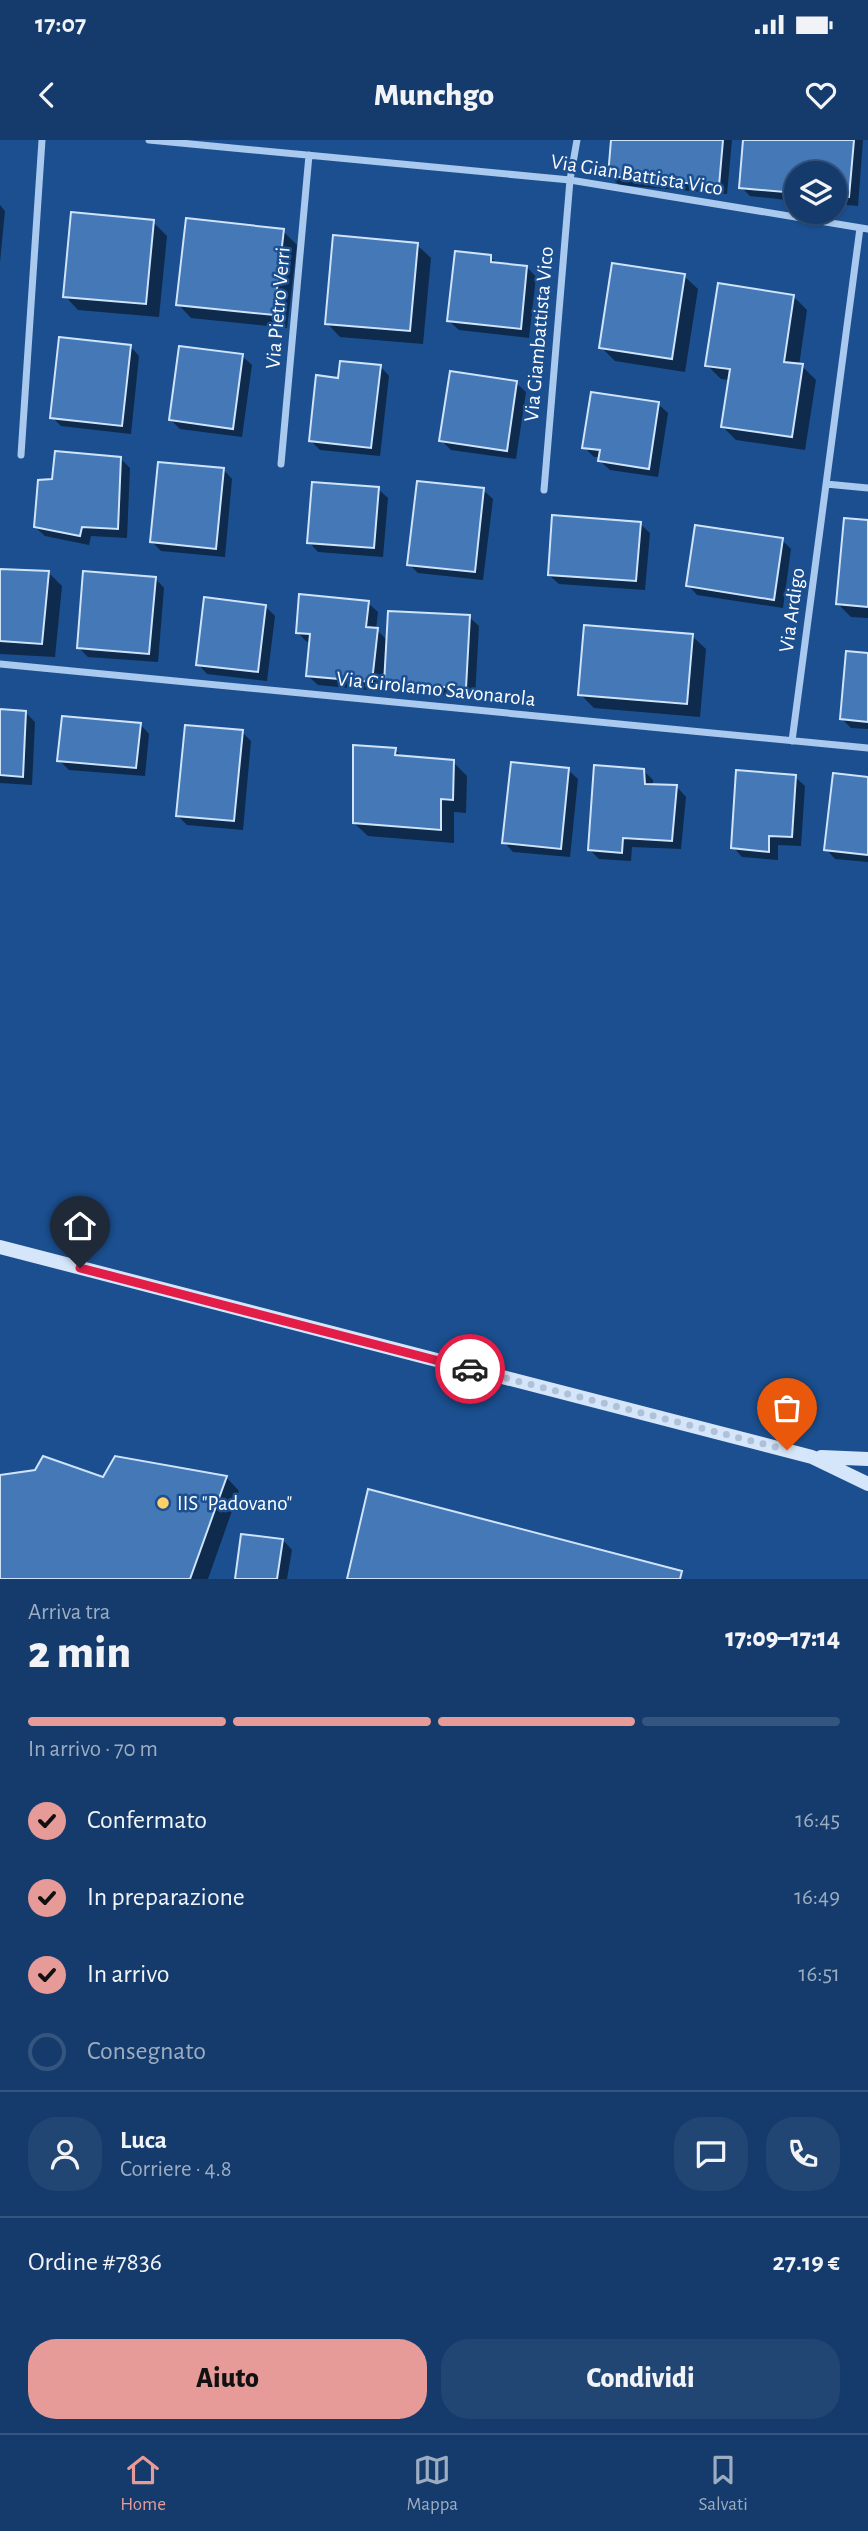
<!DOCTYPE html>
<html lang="it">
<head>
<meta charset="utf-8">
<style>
  :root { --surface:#143b6b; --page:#214673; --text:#f1f3f6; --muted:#9dadc1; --line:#33557e; --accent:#e69b98 }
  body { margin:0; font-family:"Alegreya Sans",sans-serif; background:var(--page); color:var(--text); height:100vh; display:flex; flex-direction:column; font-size:26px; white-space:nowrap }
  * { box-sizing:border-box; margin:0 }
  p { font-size:23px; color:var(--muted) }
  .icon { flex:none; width:38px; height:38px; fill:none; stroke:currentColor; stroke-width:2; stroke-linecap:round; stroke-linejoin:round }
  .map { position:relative; height:1439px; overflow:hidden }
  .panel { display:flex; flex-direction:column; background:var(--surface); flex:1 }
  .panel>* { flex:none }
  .buttons { position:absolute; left:784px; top:21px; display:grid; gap:14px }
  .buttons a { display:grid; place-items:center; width:63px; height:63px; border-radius:50%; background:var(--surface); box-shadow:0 2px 5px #0004,0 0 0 2px var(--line); font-size:35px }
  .pin { position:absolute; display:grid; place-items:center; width:60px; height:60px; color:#fff; margin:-72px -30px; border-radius:50% 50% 50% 0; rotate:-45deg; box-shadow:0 0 7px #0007 }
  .pin .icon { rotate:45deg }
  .courier { position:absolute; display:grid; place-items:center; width:70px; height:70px; margin:-35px; border:5px solid #e11d48; border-radius:50%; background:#fff; color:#222; box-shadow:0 2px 9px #0007 }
  .headline em { font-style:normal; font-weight:800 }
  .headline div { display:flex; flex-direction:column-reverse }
  .headline { display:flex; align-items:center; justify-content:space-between; height:119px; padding:0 28px }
  h1 { font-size:46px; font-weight:800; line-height:52px }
  .bar { display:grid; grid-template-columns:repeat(4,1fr); gap:10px 7px; align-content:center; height:84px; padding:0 28px }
  .bar i { height:9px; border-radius:5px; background:var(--line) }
  .bar .current { background:var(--accent) }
  .bar p { grid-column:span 4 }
  .line { display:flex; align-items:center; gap:18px; padding:0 28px; border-top:2px solid var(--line) }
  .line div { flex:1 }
  .round { display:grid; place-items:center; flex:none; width:74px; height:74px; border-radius:28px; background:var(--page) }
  ol { padding:0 28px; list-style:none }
  li { display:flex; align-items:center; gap:21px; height:77px }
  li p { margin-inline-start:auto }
  li .icon { padding:7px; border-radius:50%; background:var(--accent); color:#111; stroke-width:4 }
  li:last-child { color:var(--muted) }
  li i { width:38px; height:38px; border:4px solid var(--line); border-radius:50% }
  .button { display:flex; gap:14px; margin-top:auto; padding:14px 28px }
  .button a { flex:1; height:80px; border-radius:28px; background:var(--accent); color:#111; font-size:28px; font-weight:800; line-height:80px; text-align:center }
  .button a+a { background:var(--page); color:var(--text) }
  .status { display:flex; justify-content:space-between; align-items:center; height:49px; padding:0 35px; background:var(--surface); direction:ltr }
  .status svg { height:19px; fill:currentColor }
  header { display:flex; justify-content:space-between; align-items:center; height:91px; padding:0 28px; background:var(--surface); font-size:32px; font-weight:800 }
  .tabs { display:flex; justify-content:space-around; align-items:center; height:98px; border-top:2px solid var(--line); background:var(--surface); font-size:19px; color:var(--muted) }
  .tabs a { display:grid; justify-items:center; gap:4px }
  .tabs .current { color:var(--accent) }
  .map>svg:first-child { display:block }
</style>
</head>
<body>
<div class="status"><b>17:07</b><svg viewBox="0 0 49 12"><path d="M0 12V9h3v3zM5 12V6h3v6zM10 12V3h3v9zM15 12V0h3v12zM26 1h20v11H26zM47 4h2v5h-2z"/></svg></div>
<header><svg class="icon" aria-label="back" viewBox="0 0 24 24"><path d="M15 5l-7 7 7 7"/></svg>Munchgo<svg class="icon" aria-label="heart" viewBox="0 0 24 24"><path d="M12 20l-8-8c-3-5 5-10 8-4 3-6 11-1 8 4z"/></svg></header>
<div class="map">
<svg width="868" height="1439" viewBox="0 0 868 1439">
  <rect width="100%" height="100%" fill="#1b4f8f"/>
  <path fill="#0007" d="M 613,0 L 732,0 L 727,54 L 619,45 L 610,36 Z
    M 745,0 L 863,0 L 858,66 L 835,64 L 835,33 L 796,33 L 796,61 L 750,56 L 741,47 Z
    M 0,65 L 5,71 L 0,122 Z
    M 153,82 L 167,96 L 159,177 L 78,170 L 65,156 Z
    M 283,91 L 297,105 L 287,188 L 191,178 L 178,164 Z
    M 417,105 L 431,118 L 423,204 L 340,197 L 327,183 Z
    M 490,117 L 498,124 L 527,127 L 536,137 L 529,198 L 459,190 L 449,181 Z
    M 684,136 L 698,149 L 685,232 L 615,221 L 601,207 Z
    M 794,157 L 807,170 L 799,226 L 802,226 L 816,240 L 805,310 L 736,300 L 722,286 L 730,240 L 721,239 L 707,225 Z
    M 130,206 L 139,216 L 131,294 L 61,286 L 52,277 Z
    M 242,216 L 252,225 L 242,297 L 180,289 L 170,279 Z
    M 380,226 L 389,236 L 380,316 L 320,310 L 310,300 L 340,240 Z
    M 516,243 L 526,252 L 516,319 L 451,310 L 441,300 Z
    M 658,264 L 668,273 L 658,337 L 610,330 L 600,321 L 601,317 L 594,317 L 584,307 Z
    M 121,319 L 130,328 L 127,398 L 91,396 L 89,405 L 45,396 L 35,387 L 53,341 Z
    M 223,329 L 232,339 L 225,417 L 161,411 L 151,401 Z
    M 378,349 L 388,358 L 383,417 L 318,412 L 309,402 Z
    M 483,350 L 493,359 L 483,440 L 418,433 L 409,424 Z
    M 868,382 L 868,478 L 851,477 L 837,463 Z
    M 640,384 L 650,393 L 645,450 L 559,444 L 549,435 Z
    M 782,400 L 791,409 L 783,468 L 697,455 L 688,445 Z
    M 0,430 L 48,432 L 62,446 L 55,517 L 0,514 Z
    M 155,438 L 164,448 L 158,522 L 88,517 L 79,508 Z
    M 368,463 L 378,472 L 376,489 L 388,501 L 469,477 L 479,486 L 475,557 L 395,552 L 385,543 L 386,533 L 383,533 L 381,551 L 318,545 L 308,536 L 311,502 L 307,502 L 297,492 Z
    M 266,467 L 275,476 L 267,541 L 207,534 L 198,524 Z
    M 692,496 L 706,509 L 700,577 L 594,568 L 580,554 Z
    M 868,515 L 868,589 L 851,588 L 841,578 Z
    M 0,570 L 25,572 L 35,582 L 32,645 L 0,643 Z
    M 140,584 L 149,594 L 145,636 L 69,630 L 59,620 Z
    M 242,592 L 251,601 L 243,690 L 187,685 L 178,676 Z
    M 395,610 L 404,618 L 453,622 L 467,636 L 466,673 L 454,672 L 454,703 L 368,696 L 354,683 Z
    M 568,630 L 578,639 L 570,717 L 513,712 L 504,702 Z
    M 643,630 L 653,640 L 653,646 L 677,647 L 686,657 L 681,709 L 632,707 L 631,721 L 599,719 L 590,710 Z
    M 795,637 L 805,646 L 801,706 L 778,705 L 778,720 L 742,717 L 733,707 Z
    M 868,639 L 868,722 L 835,719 L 826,709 Z
    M 0,1336 L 104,1339 L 226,1337 L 239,1351 L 208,1439 L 0,1439 Z
    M 283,1400 L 292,1410 L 287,1439 L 237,1439 Z"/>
  <path fill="#4478b7" stroke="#cfe3fa" stroke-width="2" d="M 611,0 L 723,0 L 719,46 L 608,36 Z
    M 743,0 L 854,0 L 849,57 L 835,56 L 835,33 L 796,33 L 796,53 L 739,48 Z
    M 71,72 L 154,80 L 146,164 L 63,157 Z
    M 186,78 L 284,89 L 274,175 L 176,165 Z
    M 333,95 L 418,103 L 410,191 L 325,184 Z
    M 455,111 L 491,115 L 491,122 L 527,126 L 521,189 L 447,181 Z
    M 612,123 L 685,134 L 672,219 L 599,208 Z
    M 718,143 L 794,155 L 784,222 L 803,224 L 792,297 L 721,287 L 730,229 L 705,226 Z
    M 59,197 L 131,205 L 122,286 L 50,278 Z
    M 179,206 L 243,214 L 233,289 L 169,280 Z
    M 340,221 L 381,225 L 371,308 L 309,301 L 316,235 L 338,238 Z
    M 450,231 L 517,241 L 507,311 L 439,301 Z
    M 591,252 L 659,262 L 649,329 L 598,321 L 600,310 L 582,308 Z
    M 55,311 L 121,317 L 118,389 L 82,387 L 80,396 L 34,387 L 38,340 L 52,339 Z
    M 158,322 L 224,328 L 216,409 L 150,402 Z
    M 417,341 L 484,348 L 475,432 L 407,425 Z
    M 312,342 L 379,347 L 374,408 L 307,403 Z
    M 552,375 L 641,382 L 636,441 L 548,435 Z
    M 844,378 L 868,380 L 868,467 L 836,464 Z
    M 695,385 L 783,398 L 774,460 L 686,446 Z
    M 0,429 L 49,431 L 42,504 L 0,501 Z
    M 83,431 L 156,437 L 149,514 L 77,508 Z
    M 299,454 L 369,461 L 366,487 L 378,488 L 372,542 L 306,536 L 310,494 L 296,493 Z
    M 204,457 L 266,465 L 258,532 L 196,525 Z
    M 388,471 L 470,475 L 466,548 L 384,544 Z
    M 584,485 L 693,494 L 687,564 L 578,555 Z
    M 846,511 L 868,513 L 868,582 L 840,579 Z
    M 0,569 L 26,571 L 23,637 L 0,635 Z
    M 62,576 L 141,583 L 136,628 L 57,621 Z
    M 185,585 L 243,590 L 234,681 L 176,676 Z
    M 353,605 L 396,608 L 395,615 L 454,620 L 453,660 L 441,659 L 441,690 L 353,683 Z
    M 511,622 L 569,628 L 561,709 L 502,703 Z
    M 594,625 L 644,629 L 645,644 L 677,645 L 672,701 L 623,698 L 622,713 L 588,710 Z
    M 736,630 L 796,635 L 792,697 L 769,696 L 769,712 L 731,708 Z
    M 833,633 L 868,637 L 868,715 L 824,710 Z
    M 43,1316 L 103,1337 L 115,1316 L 227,1336 L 190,1439 L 0,1439 L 0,1335 L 35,1330 Z
    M 368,1349 L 682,1431 L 680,1439 L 347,1439 Z
    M 241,1394 L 283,1399 L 277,1439 L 235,1439 Z"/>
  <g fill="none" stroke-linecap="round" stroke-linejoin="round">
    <path stroke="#a9c9ee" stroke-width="7" d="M 149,0 L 570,40 L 868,89
      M 21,315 L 42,0
      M 281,324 L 309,15
      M 826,344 L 868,348
      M 544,350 L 570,40 L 577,0
      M 0,524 L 868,608
      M 792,601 L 860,88"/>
    <path stroke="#d6e6fa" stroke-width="14" d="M 0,1107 L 812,1317 L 868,1344
      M 821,1317 L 868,1319"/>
  </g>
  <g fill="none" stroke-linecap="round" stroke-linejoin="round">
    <path stroke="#afc1d8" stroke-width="7" stroke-dasharray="0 12.6" d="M 470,1229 L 787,1310"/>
    <path stroke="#e11d48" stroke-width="9" d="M 80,1128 L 470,1229"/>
  </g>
  <circle fill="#ffd166" stroke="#1b4f8f" stroke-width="2.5" cx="163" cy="1363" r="7"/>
  <g text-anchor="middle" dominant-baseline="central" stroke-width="5" stroke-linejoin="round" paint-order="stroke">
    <g font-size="21" fill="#fff" stroke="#1b4f8f">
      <text transform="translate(637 35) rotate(9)">Via Gian Battista Vico</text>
      <text transform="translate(278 168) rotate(-85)">Via Pietro Verri</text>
      <text transform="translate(539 194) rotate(-85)">Via Giambattista Vico</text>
      <text transform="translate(792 470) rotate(-82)">Via Ardigo</text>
      <text transform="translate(436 549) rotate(6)">Via Girolamo Savonarola</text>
    </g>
    <g font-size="21" fill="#fff" stroke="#1b4f8f" text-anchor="start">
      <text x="177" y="1363">IIS "Padovano"</text>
    </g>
  </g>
</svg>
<div class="buttons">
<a><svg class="icon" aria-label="layers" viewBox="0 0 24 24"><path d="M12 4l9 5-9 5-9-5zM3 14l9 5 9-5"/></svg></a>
</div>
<div class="pin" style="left:787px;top:1310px;background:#ea580c"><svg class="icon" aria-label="bag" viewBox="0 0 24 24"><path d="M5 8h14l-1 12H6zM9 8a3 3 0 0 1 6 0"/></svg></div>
<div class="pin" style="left:80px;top:1128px;background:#1f2937"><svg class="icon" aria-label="home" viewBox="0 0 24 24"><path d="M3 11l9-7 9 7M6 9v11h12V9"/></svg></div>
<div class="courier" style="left:470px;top:1229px"><svg class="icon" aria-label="car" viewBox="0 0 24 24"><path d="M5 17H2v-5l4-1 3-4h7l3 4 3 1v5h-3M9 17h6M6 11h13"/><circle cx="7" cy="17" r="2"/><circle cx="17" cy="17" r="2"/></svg></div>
</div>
<section class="panel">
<div class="headline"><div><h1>2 min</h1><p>Arriva tra</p></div><em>17:09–17:14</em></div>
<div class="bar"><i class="current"></i><i class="current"></i><i class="current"></i><i></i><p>In arrivo · 70 m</p></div>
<ol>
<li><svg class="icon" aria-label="check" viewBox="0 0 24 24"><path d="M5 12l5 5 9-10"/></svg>Confermato<p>16:45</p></li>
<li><svg class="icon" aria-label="check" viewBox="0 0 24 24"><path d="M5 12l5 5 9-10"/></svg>In preparazione<p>16:49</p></li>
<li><svg class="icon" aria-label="check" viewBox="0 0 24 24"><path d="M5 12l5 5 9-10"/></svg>In arrivo<p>16:51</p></li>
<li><i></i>Consegnato</li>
</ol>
<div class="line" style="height:126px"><a class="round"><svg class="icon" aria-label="person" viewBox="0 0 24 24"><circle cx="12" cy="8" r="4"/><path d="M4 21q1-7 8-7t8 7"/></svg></a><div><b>Luca</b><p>Corriere · 4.8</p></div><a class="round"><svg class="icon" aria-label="chat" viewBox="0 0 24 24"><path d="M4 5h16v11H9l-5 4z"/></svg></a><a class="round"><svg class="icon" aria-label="phone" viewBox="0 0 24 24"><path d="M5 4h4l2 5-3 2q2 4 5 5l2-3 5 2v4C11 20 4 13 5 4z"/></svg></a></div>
<div class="line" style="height:91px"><div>Ordine #7836</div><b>27.19 €</b></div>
<div class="button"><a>Aiuto</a><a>Condividi</a></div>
</section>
<nav class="tabs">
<a class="current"><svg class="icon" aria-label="home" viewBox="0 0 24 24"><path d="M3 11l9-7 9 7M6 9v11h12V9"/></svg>Home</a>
<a><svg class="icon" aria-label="map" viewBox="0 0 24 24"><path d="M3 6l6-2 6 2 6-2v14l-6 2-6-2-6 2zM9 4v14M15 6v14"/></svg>Mappa</a>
<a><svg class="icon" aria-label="saved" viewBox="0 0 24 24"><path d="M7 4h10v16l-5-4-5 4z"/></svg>Salvati</a>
</nav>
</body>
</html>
